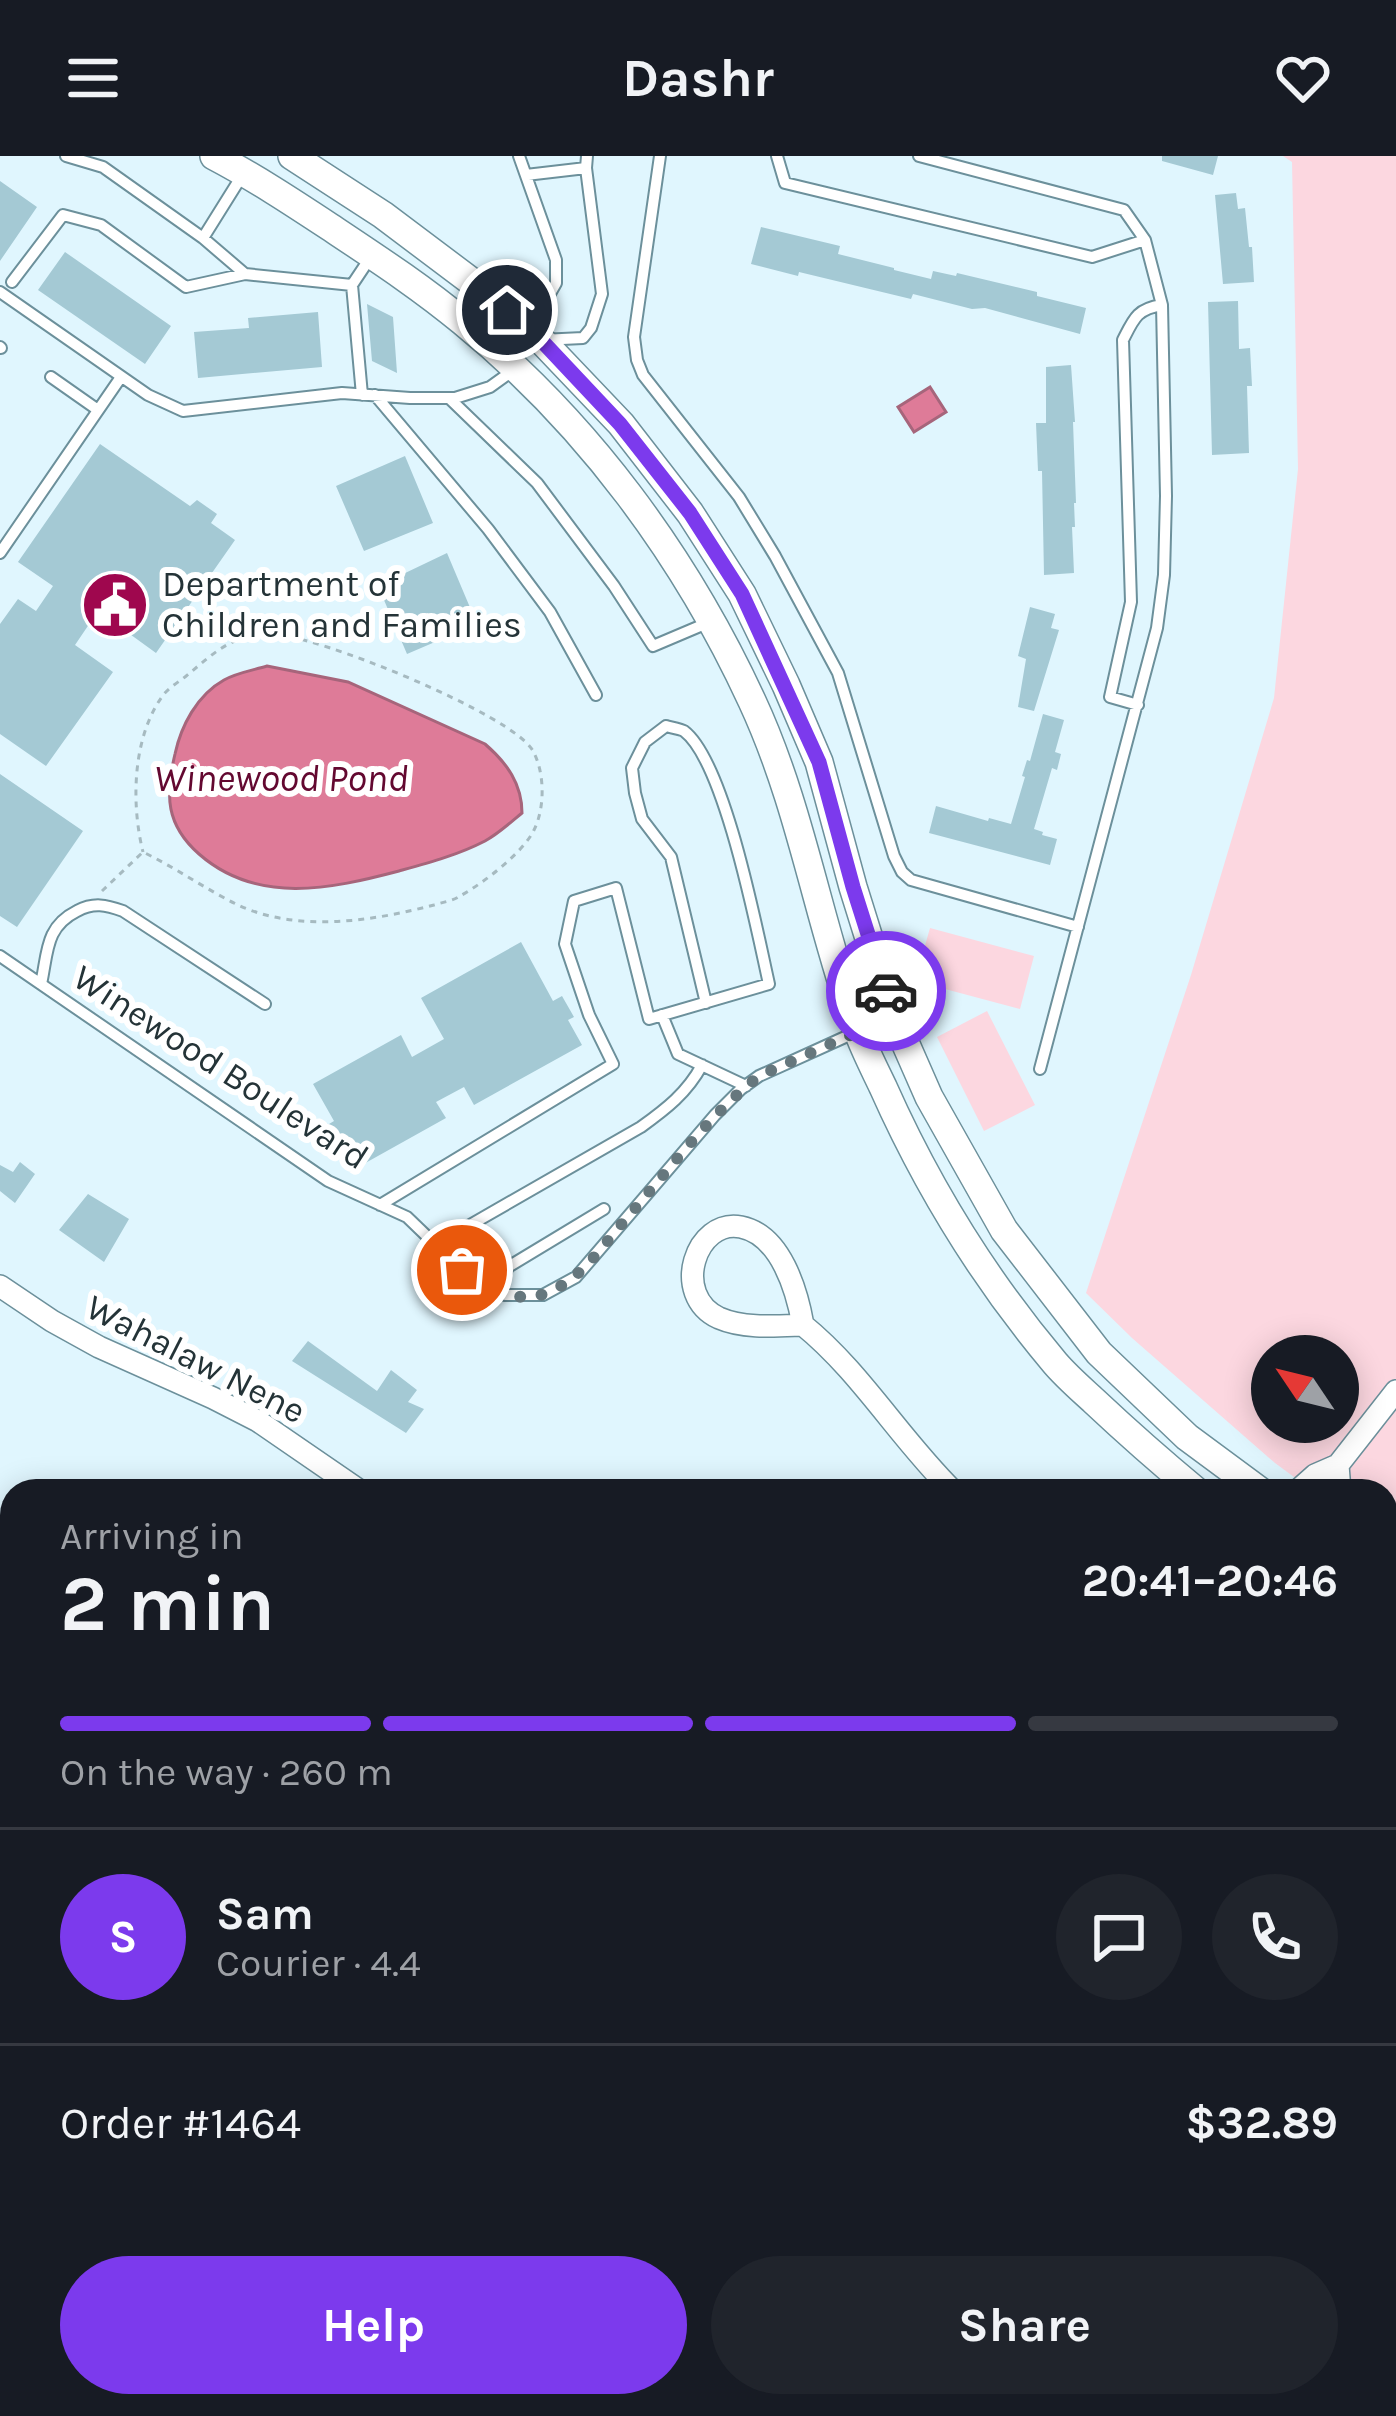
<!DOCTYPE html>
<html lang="en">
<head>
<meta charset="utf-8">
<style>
  :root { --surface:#171b24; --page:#20242c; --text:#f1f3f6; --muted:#9ea1a6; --line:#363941; --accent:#7c3aed }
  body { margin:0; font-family:Karla,sans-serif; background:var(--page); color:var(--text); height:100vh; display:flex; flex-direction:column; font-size:45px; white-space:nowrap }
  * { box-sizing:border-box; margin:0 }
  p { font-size:39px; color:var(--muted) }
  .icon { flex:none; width:66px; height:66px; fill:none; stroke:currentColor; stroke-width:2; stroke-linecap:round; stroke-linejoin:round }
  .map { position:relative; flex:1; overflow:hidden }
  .details { position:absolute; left:0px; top:1323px; width:1398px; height:939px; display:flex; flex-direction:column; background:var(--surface); border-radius:36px 36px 0 0; box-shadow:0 6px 30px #0003 }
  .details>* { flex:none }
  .needle { width:78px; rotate:305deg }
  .buttons { position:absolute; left:1251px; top:1179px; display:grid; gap:24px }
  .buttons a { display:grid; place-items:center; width:108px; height:108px; border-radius:50%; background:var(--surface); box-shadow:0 6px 30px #0003; font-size:60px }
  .pin { position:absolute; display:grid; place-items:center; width:102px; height:102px; color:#fff; margin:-51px; border:6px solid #fff; border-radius:50%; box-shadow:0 3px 12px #0007 }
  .courier { position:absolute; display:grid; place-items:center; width:120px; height:120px; margin:-60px; border:9px solid #7c3aed; border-radius:50%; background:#fff; color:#222; box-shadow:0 3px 15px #0007 }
  .overview em { font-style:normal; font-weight:700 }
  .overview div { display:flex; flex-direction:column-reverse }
  .overview { display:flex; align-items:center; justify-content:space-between; height:204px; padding:0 60px }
  h1 { font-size:78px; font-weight:700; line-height:90px }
  .bar { display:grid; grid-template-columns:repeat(4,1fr); gap:18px 12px; align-content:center; height:144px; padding:0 60px }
  .bar i { height:15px; border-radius:9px; background:var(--line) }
  .bar .on { background:var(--accent) }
  .bar p { grid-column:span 4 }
  .line { display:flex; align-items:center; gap:30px; padding:0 60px; border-top:3px solid var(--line) }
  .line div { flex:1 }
  .round { display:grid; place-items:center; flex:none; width:126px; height:126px; border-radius:63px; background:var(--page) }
  .primary-button { display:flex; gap:24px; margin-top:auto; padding:24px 60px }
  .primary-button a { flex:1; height:138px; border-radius:72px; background:var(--accent); color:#fff; font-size:48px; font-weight:700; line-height:138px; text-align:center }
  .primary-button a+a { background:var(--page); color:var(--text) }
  header { display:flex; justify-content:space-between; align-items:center; height:156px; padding:0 60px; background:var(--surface); font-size:54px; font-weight:700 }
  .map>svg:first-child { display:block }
</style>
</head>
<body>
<header><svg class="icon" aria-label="menu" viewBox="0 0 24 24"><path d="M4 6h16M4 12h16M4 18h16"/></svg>Dashr<svg class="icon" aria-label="heart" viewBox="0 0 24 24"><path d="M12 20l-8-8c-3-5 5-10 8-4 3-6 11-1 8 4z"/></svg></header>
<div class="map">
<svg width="1396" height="2260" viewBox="0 0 1396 2260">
  <rect width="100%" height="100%" fill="#e0f6fe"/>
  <path fill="#fcd7e0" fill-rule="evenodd" d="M 1283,0 L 1396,0 L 1396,1395 L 1386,1388 L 1386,1335 L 1313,1335 L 1275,1307 L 1132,1182 L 1086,1137 L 1191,819 L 1274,542 L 1298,313 L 1292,6 ZM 1272,1200 L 1338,1200 L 1338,1266 L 1272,1266 Z
    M 930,772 L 1034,800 L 1020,853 L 915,825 Z
    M 987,855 L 1035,949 L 984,975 L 937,881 Z
    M 1386,1683 L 1396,1683 L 1396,1828 L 1386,1822 Z"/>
  <path fill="#de7b98" stroke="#a6657b" stroke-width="3" d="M 930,231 L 946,256 L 914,276 L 898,251 Z
    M 267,510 L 348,526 L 485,588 C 507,607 522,628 522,657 C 510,667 498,678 485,685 C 458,699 428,707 399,715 C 331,733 257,749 199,698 C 166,669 165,640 175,598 C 181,570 197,539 224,524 C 236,517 254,514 267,510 Z"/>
  <path fill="#a4c9d4" d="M 1162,0 L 1218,0 L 1213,19 L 1162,5 Z
    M 0,25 L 37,51 L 0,105 Z
    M 1236,37 L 1238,53 L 1245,52 L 1249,91 L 1252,91 L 1254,126 L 1223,128 L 1215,39 Z
    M 761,71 L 840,90 L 838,98 L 894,112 L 894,114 L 931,123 L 933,115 L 956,120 L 957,117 L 1037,136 L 1037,140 L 1086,152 L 1080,178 L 985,152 L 972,153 L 913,138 L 911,143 L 799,116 L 798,120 L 751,108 Z
    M 65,96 L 171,170 L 145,208 L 38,134 Z
    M 1238,145 L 1239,193 L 1250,192 L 1252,230 L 1247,230 L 1249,297 L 1212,299 L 1208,146 Z
    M 367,148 L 393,161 L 397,217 L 372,205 Z
    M 318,156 L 322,211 L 198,222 L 194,176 L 249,172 L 248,162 Z
    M 1071,209 L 1075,266 L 1073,266 L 1076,347 L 1074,347 L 1075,371 L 1072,371 L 1074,417 L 1044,419 L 1042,315 L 1038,315 L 1036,267 L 1046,267 L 1046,211 Z
    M 100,288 L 190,350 L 197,344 L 217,358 L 211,367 L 235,384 L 156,497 L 98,455 L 75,489 L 113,516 L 46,610 L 0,578 L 0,468 L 18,443 L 36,455 L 53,430 L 18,406 Z
    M 405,300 L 433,367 L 364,395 L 336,330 Z
    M 447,397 L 477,468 L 407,498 L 378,430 Z
    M 1030,451 L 1055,458 L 1051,472 L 1059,474 L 1034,555 L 1018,551 L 1026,503 L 1018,500 Z
    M 1043,558 L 1064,564 L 1055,596 L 1061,598 L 1057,614 L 1052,612 L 1034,673 L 1043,676 L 1042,679 L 1057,683 L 1050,709 L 929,677 L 936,650 L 988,665 L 989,662 L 1011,668 L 1025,621 L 1022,620 L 1027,604 L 1030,605 Z
    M 0,618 L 83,675 L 17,771 L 0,760 Z
    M 521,786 L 553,845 L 562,840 L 574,861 L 568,864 L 582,889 L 474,949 L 464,931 L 436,946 L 446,962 L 360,1010 L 348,988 L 337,994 L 324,971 L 334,965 L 313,928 L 401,879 L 412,901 L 444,883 L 421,842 Z
    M 20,1006 L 35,1018 L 15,1047 L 0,1035 L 0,1009 L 13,1016 Z
    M 88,1038 L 129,1063 L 104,1106 L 59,1074 Z
    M 308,1185 L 377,1235 L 391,1214 L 417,1234 L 408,1246 L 424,1253 L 406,1277 L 292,1205 Z"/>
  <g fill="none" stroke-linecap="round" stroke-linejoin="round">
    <g stroke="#6c909b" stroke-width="14">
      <path id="service" d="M 66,0 L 103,11 L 203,82 L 245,118 L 352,129
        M 519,0 L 556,104 L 556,127 L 544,148 L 541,184 L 583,182 L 591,172 L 602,138 L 586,12 L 587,0
        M 660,0 L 634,181 L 637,204 L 643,219 L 739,341 L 775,400 L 838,517 L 894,700 L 902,716 L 911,724 L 1078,771
        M 777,0 L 785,27 L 1092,101 L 1145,84
        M 919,0 L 1124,54 L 1145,84 L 1162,149 L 1166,340 L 1164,419 L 1157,472 L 1040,913
        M 526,19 L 586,12
        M 203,82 L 243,18
        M 12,126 L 63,59 L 101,69 L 186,131 L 245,118
        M 0,136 L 148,239 L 183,255 L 342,237 L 410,242 L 455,242 L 490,231 L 515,213
        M 0,191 L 1,192
        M 51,221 L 98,254
        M 362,239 L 352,129 L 372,99
        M 375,239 L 488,373 L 550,456 L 596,539
        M 449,242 L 537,327 L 614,430 L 653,490 L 712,465
        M 0,397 L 121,221
        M 1138,549 L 1110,541 L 1131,446 L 1123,184 C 1134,162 1137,153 1162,149
        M 0,800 L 328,1025 L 407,1061 L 462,1114 L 486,1131 L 505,1139 L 543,1139 L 576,1121 L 715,959 L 741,933 L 759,920 L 854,877
        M 41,828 C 48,796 45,771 77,755 C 94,746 106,749 123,755 L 265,848
        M 662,859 L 678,898 L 746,930
        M 380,1049 L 613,908 L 589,859 L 565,788 L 574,745 L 616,732 L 649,863 L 769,828 C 757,775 725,606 684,575 C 681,573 669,571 666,570 L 645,586 L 632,612 L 635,637 L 642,663 L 671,701 L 706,847
        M 437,1088 L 641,971 C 666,953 687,937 702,909
        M 497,1136 L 508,1111 L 604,1053"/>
    </g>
    <g stroke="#6c909b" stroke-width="24">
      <path id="minor" d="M 0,1130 L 52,1165 L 99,1191 L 213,1242 L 258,1265 L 360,1335
        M 803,1169 C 777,1170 744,1173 719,1162 C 670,1139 696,1062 741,1071 C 781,1079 797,1135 803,1169 C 860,1215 900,1283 953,1335
        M 1338,1309 L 1340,1335
        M 1297,1335 L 1315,1319 L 1338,1309 L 1396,1235
        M 1386,1547 L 1396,1559
        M 0,1569 L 12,1575
        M 1386,1580 L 1396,1577
        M 0,2026 L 12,2034
        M 1386,2071 L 1396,2078
        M 266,2250 L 275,2260
        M 932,2250 L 946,2260"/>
    </g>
    <g stroke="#6c909b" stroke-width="30">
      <path id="secondary" d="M 214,0 C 254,21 292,46 330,71 C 375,101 421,131 463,166 C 587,267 685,400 752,545 C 801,650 818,765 857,873 C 864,893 874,912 883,931 C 927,1030 985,1124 1055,1207 C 1067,1221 1081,1233 1094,1245 C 1127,1276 1161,1306 1196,1335
        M 292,0 L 383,59 L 484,135 L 541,184 L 621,268 L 690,357 L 742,438 L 786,529 L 819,606 L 853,731 L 893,859 L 929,941 L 1004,1074 L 1099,1197 L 1187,1281 L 1260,1335
        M 1386,1427 L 1396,1434
        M 1386,1476 L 1396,1483"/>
    </g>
    <path stroke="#a6bac0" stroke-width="3" stroke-dasharray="6 6" stroke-linecap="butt" d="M 102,735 L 143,696 C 176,712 207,734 238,749 C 298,777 373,765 434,749 C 443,746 453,745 460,740 C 482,728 523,697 534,674 C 545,652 545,617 533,595 C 514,559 315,478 271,478 C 232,478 214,497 185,521 C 178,526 169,532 164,538 C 132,580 131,648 143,696"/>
    <use href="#service" stroke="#fff" stroke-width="10"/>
    <use href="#minor" stroke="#fff" stroke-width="21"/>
    <use href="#secondary" stroke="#fff" stroke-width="27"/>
  </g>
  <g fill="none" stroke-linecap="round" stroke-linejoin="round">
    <path stroke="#66777d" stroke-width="12" stroke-dasharray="0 21.6" d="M 462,1114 C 487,1132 516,1149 547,1137 C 582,1123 603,1089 627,1062 C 669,1013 709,960 759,920 L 893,860 L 886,835"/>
    <path stroke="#7c3aed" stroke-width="15" d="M 507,154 L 541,184 L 620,268 L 690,357 L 742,438 L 819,606 L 853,731 L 886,835"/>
  </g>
  <defs>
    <g id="civic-disc" transform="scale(3.45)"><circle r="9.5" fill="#9f074e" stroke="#fff"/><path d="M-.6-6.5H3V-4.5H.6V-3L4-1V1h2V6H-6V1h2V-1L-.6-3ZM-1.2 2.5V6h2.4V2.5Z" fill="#fff"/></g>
  </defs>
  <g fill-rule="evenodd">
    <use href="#civic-disc" x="115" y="449"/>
  </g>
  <g text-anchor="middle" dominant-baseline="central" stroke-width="12" stroke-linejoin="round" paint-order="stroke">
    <g font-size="36" fill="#243337" stroke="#fff" text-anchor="start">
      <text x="162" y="428">Department of<tspan x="162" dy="41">Children and Families</tspan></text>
    </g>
    <g font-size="36" fill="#243337" stroke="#fff">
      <text transform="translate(221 911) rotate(33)">Winewood Boulevard</text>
      <text transform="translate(196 1203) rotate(27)">Wahalaw Nene</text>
    </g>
    <g font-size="39" font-style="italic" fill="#630830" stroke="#fff">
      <text x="281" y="622">Winewood Pond</text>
    </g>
  </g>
</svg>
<div class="buttons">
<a><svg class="needle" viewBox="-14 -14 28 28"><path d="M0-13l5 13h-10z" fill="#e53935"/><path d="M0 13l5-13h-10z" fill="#9ea1a6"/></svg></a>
</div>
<div class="pin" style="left:462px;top:1114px;background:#ea580c"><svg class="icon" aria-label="bag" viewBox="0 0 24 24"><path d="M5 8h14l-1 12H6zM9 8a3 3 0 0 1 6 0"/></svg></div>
<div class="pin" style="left:507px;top:154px;background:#1f2937"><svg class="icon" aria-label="home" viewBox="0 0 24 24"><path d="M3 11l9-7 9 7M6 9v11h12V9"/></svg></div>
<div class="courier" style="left:886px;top:835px"><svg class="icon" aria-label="car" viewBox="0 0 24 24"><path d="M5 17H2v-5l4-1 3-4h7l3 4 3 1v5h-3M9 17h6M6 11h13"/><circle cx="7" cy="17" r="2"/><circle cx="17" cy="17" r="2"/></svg></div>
<section class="details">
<div class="overview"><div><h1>2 min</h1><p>Arriving in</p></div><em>20:41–20:46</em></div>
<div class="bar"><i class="on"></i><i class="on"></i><i class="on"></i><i></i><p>On the way · 260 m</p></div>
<div class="line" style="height:216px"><b class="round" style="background:var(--accent);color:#fff">S</b><div><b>Sam</b><p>Courier · 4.4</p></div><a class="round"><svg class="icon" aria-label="chat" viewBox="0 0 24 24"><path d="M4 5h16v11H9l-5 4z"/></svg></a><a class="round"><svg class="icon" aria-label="phone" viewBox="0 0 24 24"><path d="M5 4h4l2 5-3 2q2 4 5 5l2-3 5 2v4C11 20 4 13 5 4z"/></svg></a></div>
<div class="line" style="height:156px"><div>Order #1464</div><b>$32.89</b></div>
<div class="primary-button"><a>Help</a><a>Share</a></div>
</section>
</div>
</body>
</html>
